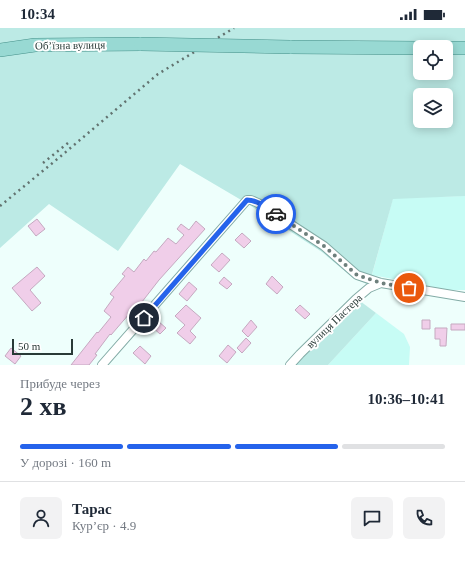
<!DOCTYPE html>
<html lang="uk">
<head>
<meta charset="utf-8">
<style>
  :root { --surface:#fff; --page:#f2f2f3; --text:#1f2937; --muted:#747a83; --line:#e0e1e3; --accent:#2563eb }
  body { margin:0; font-family:Georgia,serif; background:var(--page); color:var(--text); height:100vh; display:flex; flex-direction:column; font-size:15px; white-space:nowrap }
  * { box-sizing:border-box; margin:0 }
  p { font-size:13px; color:var(--muted) }
  .icon { flex:none; width:22px; height:22px; fill:none; stroke:currentColor; stroke-width:2; stroke-linecap:round; stroke-linejoin:round }
  .map { position:relative; height:337px; overflow:hidden }
  .panel { display:flex; flex-direction:column; background:var(--surface); flex:1 }
  .panel>* { flex:none }
  .tools { position:absolute; left:413px; top:12px; display:grid; gap:8px }
  .tools a { display:grid; place-items:center; width:40px; height:40px; border-radius:6px; background:var(--surface); box-shadow:0 2px 10px #0003; font-size:20px }
  .scale { position:absolute; left:12px; bottom:10px; width:61px; box-sizing:border-box; padding-left:4px; border:2px solid #293a37; border-top:0; font-size:11px; line-height:14px; white-space:nowrap; color:#293a37; -webkit-text-stroke:3px #fff; paint-order:stroke }
  .pin { position:absolute; display:grid; place-items:center; width:34px; height:34px; color:#fff; margin:-17px; border:2px solid #fff; border-radius:50%; box-shadow:0 1px 4px #0007 }
  .courier { position:absolute; display:grid; place-items:center; width:40px; height:40px; margin:-20px; border:3px solid #2563eb; border-radius:50%; background:#fff; color:#222; box-shadow:0 1px 5px #0007 }
  .overview em { font-style:normal; font-weight:800 }
  .overview div { display:flex; flex-direction:column-reverse }
  .overview { display:flex; align-items:center; justify-content:space-between; height:68px; padding:0 20px }
  h1 { font-size:26px; font-weight:800; line-height:30px }
  .bar { display:grid; grid-template-columns:repeat(4,1fr); gap:6px 4px; align-content:center; height:48px; padding:0 20px }
  .bar i { height:5px; border-radius:3px; background:var(--line) }
  .bar .active { background:var(--accent) }
  .bar p { grid-column:span 4 }
  .line { display:flex; align-items:center; gap:10px; padding:0 20px; border-top:1px solid var(--line) }
  .line div { flex:1 }
  .round { display:grid; place-items:center; flex:none; width:42px; height:42px; border-radius:6px; background:var(--page) }
  .status { display:flex; justify-content:space-between; align-items:center; height:28px; padding:0 20px; background:var(--surface); direction:ltr }
  .status svg { height:11px; fill:currentColor }
  .map>svg:first-child { display:block }
</style>
</head>
<body>
<div class="status"><b>10:34</b><svg viewBox="0 0 49 12"><path d="M0 12V9h3v3zM5 12V6h3v6zM10 12V3h3v9zM15 12V0h3v12zM26 1h20v11H26zM47 4h2v5h-2z"/></svg></div>
<div class="map">
<svg width="465" height="337" viewBox="0 0 465 337">
  <rect width="100%" height="100%" fill="#eefffc"/>
  <path fill="#c7fcf5" d="M 465,168 L 465,262 L 449,262 L 372,247 L 393,170 Z
    M 376,285 L 404,306 L 410,319 L 409,337 L 328,337 Z"/>
  <path fill="#bceae5" fill-rule="evenodd" d="M 0,0 L 465,0 L 465,168 L 393,171 L 369,257 L 353,250 L 322,224 L 248,176 L 180,136 L 118,223 L 49,176 L 0,220 ZM 420,19 L 446,19 L 446,45 L 420,45 ZM 420,67 L 446,67 L 446,93 L 420,93 Z
    M 360,273 L 376,285 L 328,337 L 295,337 Z"/>
  <path fill="#f0cee9" stroke="#c5a9c0" d="M 37,191 L 45,201 L 36,208 L 28,198 Z
    M 196,193 L 205,201 L 159,252 L 138,279 L 136,278 L 111,307 L 110,306 L 95,326 L 97,327 L 89,337 L 71,337 L 97,304 L 98,305 L 111,289 L 104,283 L 114,269 L 110,266 L 125,248 L 122,246 L 128,239 L 134,244 L 144,231 L 146,233 L 154,223 L 156,224 L 168,210 L 176,216 L 184,207 L 177,201 L 181,196 L 189,202 Z
    M 242,205 L 251,213 L 244,220 L 235,212 Z
    M 222,225 L 230,232 L 219,244 L 211,237 Z
    M 37,239 L 45,248 L 30,262 L 41,275 L 32,283 L 12,260 Z
    M 272,248 L 283,259 L 277,266 L 266,256 Z
    M 224,249 L 232,256 L 227,261 L 219,255 Z
    M 189,254 L 197,261 L 187,273 L 179,266 Z
    M 186,277 L 201,290 L 190,303 L 196,309 L 190,316 L 177,305 L 185,297 L 175,288 Z
    M 300,277 L 310,286 L 305,291 L 295,282 Z
    M 251,292 L 257,299 L 248,309 L 242,303 Z
    M 422,292 L 430,292 L 430,301 L 422,301 Z
    M 158,293 L 166,300 L 160,306 L 152,299 Z
    M 451,296 L 465,296 L 465,302 L 451,302 Z
    M 435,300 L 447,300 L 446,318 L 440,318 L 440,311 L 435,311 Z
    M 246,310 L 251,315 L 242,325 L 237,320 Z
    M 228,317 L 236,324 L 227,335 L 219,328 Z
    M 140,318 L 151,328 L 145,336 L 133,325 Z
    M 11,320 L 21,328 L 15,336 L 5,328 Z"/>
  <g fill="none" stroke-linecap="round" stroke-linejoin="round">
    <g stroke="#83aba6" stroke-width="10">
      <path id="minor" d="M 102,337 L 247,172 L 251,172 L 258,175 L 324,218 L 357,247 L 381,255 L 465,269
        M 290,337 L 300,326 L 356,271 L 369,260 L 381,255"/>
    </g>
    <g stroke="#459089" stroke-width="14">
      <path id="primary" d="M 290,19 L 420,20
        M 446,20 L 465,20
        M 0,22 L 35,17 L 141,16"/>
    </g>
    <use href="#minor" stroke="#fff" stroke-width="8"/>
    <use href="#primary" stroke="#98d9d3" stroke-width="13"/>
    <path stroke="#627370" stroke-width="2.5" stroke-dasharray="2 4" stroke-linecap="butt" d="M 43,135 L 68,115
      M 0,178 L 61,128 L 158,46 L 234,0"/>
    <g stroke="#459089" stroke-width="14" stroke-linecap="butt">
      <path id="primary-bridge" d="M 141,16 L 290,19"/>
    </g>
    <use href="#primary-bridge" stroke="#98d9d3" stroke-width="13"/>
  </g>
  <g fill="none" stroke-linecap="round" stroke-linejoin="round">
    <path stroke="#6e7f7c" stroke-width="4" stroke-dasharray="0 7.2" d="M 276,186 L 324,218 L 357,247 L 381,255 L 409,260"/>
    <path stroke="#2563eb" stroke-width="5" d="M 144,290 L 247,172 C 258,172 267,180 276,186"/>
  </g>
  <g text-anchor="middle" dominant-baseline="central" stroke-width="4" stroke-linejoin="round" paint-order="stroke">
    <g font-size="11" fill="#293a37" stroke="#fff">
      <text transform="translate(70 17) rotate(-1)">Обʼїзна вулиця</text>
      <text transform="translate(334 293) rotate(-44)">вулиця Пастера</text>
    </g>
  </g>
</svg>
<div class="tools">
<a><svg class="icon" aria-label="locate" viewBox="0 0 24 24"><circle cx="12" cy="12" r="6"/><path d="M12 2v4M12 18v4M2 12h4M18 12h4"/></svg></a>
<a><svg class="icon" aria-label="layers" viewBox="0 0 24 24"><path d="M12 4l9 5-9 5-9-5zM3 14l9 5 9-5"/></svg></a>
</div>
<div class="scale">50 m</div>
<div class="pin" style="left:409px;top:260px;background:#ea580c"><svg class="icon" aria-label="bag" viewBox="0 0 24 24"><path d="M5 8h14l-1 12H6zM9 8a3 3 0 0 1 6 0"/></svg></div>
<div class="pin" style="left:144px;top:290px;background:#1f2937"><svg class="icon" aria-label="home" viewBox="0 0 24 24"><path d="M3 11l9-7 9 7M6 9v11h12V9"/></svg></div>
<div class="courier" style="left:276px;top:186px"><svg class="icon" aria-label="car" viewBox="0 0 24 24"><path d="M5 17H2v-5l4-1 3-4h7l3 4 3 1v5h-3M9 17h6M6 11h13"/><circle cx="7" cy="17" r="2"/><circle cx="17" cy="17" r="2"/></svg></div>
</div>
<section class="panel">
<div class="overview"><div><h1>2 хв</h1><p>Прибуде через</p></div><em>10:36–10:41</em></div>
<div class="bar"><i class="active"></i><i class="active"></i><i class="active"></i><i></i><p>У дорозі · 160 m</p></div>
<div class="line" style="height:72px"><a class="round"><svg class="icon" aria-label="person" viewBox="0 0 24 24"><circle cx="12" cy="8" r="4"/><path d="M4 21q1-7 8-7t8 7"/></svg></a><div><b>Тарас</b><p>Кур’єр · 4.9</p></div><a class="round"><svg class="icon" aria-label="chat" viewBox="0 0 24 24"><path d="M4 5h16v11H9l-5 4z"/></svg></a><a class="round"><svg class="icon" aria-label="phone" viewBox="0 0 24 24"><path d="M5 4h4l2 5-3 2q2 4 5 5l2-3 5 2v4C11 20 4 13 5 4z"/></svg></a></div>
</section>
</body>
</html>
